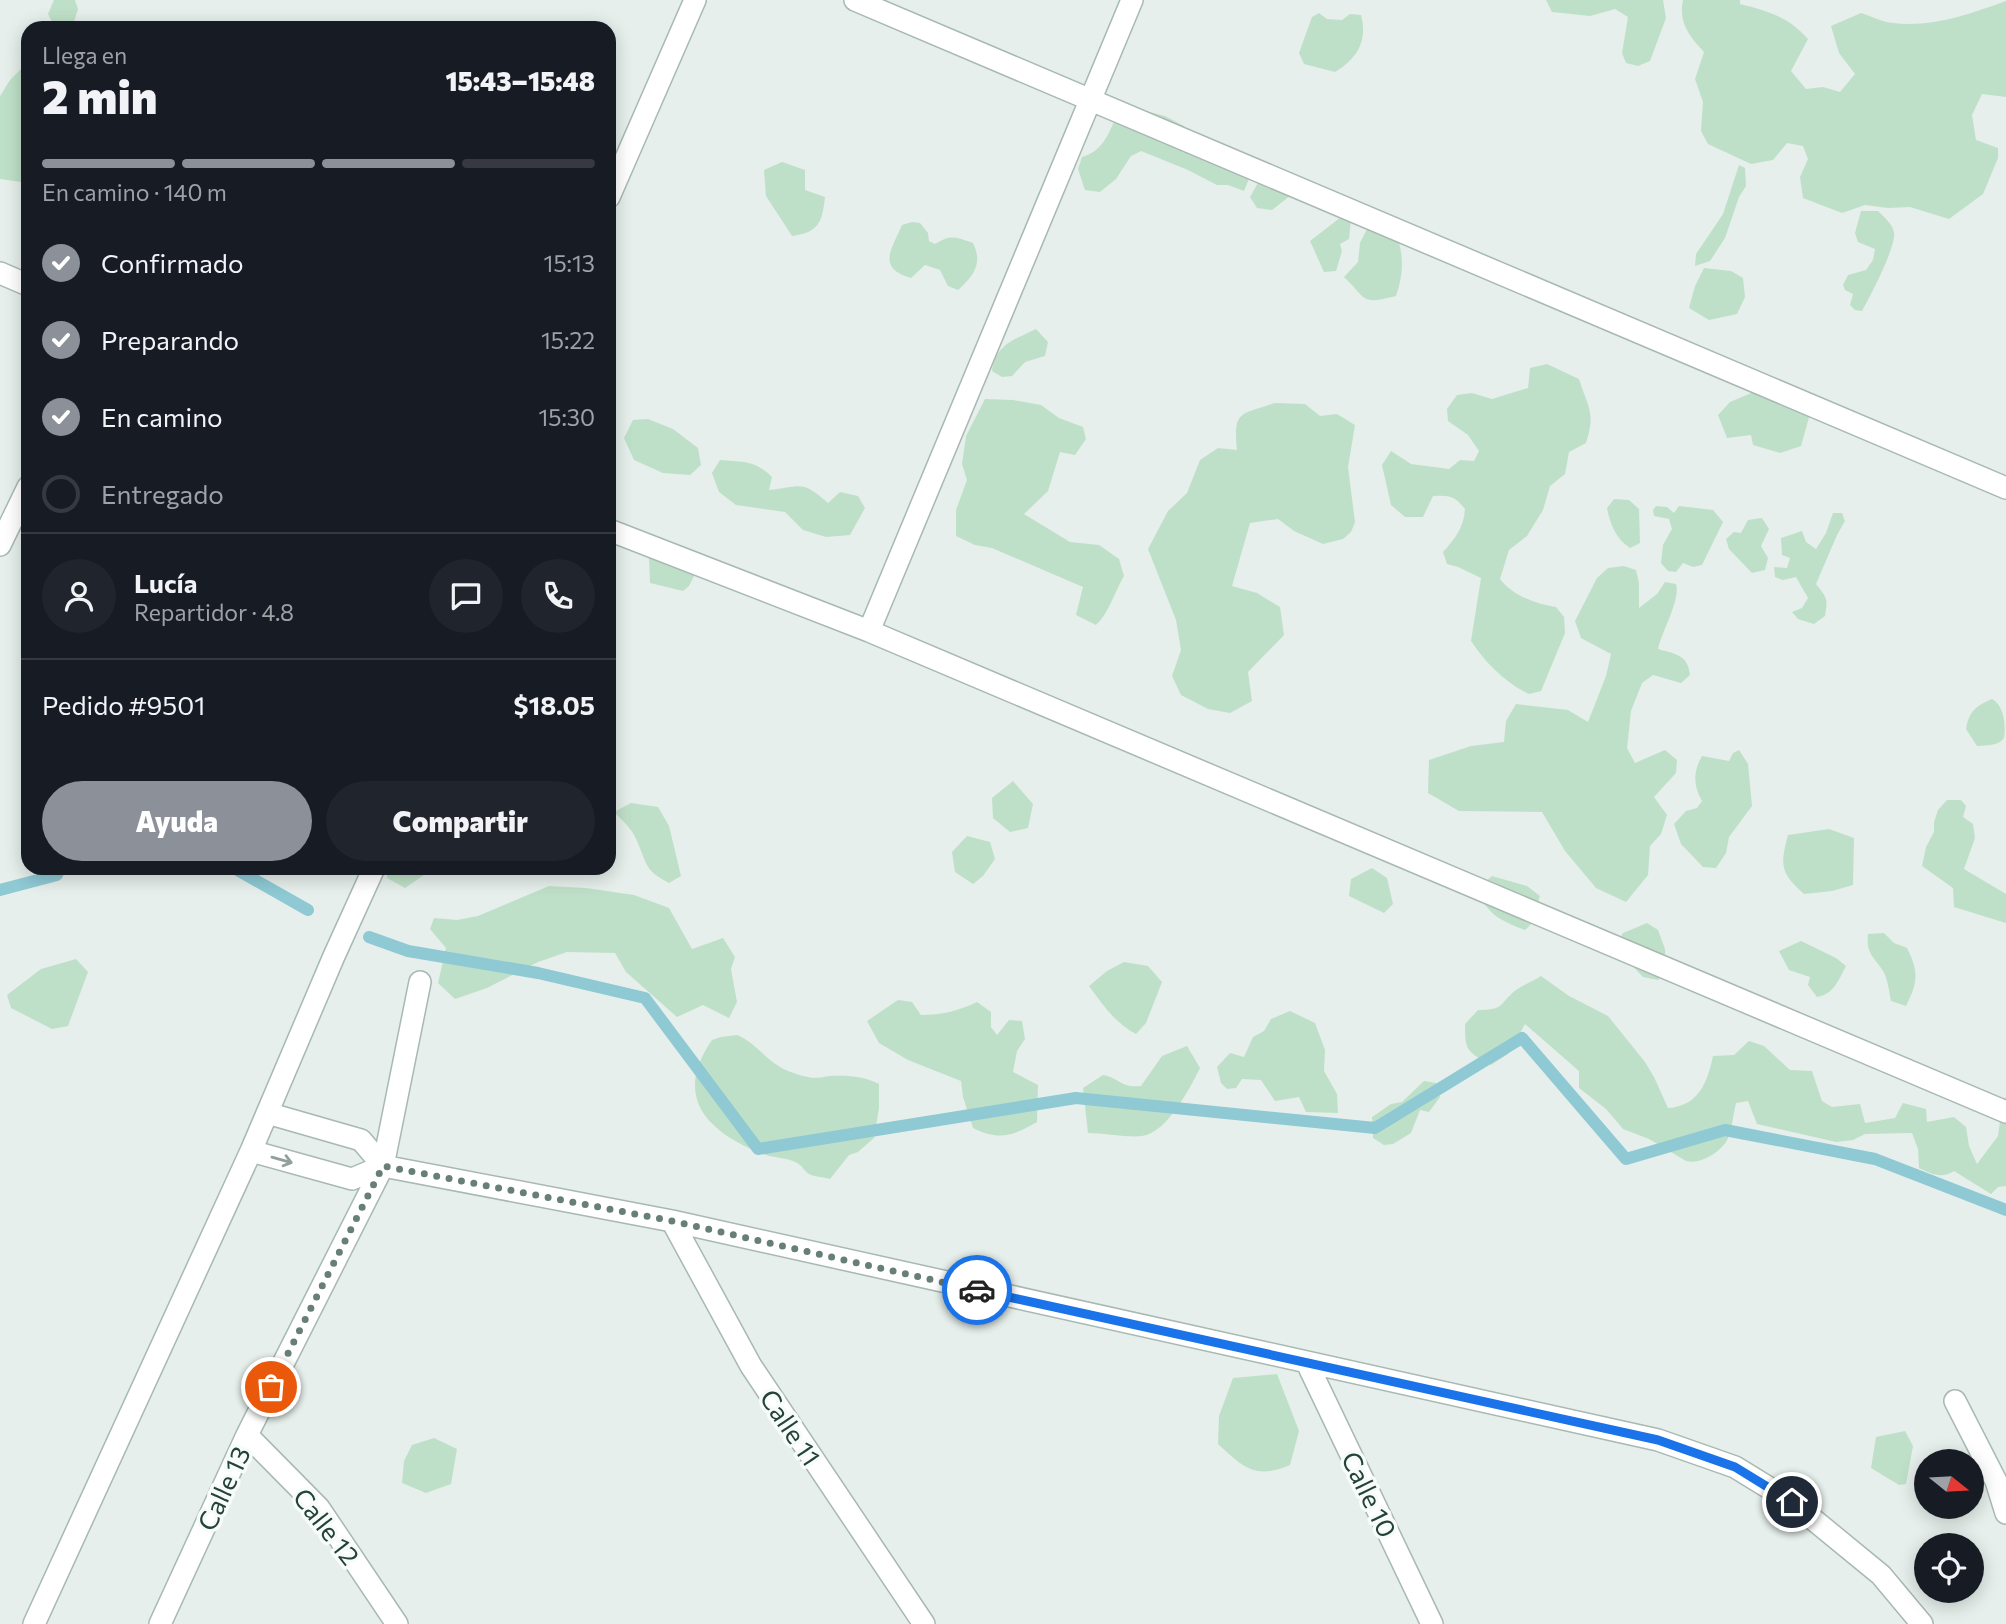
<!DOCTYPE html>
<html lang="es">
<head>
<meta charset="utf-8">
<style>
  :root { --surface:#171b24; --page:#20242c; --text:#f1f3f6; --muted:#9ea1a6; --line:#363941; --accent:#8c9099 }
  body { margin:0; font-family:Commissioner,sans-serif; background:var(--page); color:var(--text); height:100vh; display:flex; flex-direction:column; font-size:26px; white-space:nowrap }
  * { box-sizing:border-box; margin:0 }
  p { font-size:23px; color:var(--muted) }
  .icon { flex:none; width:38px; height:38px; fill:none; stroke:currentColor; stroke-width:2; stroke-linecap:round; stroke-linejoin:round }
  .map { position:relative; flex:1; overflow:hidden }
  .panel { position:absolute; left:21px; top:21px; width:595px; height:854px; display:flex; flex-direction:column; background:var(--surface); border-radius:21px; box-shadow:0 4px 18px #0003 }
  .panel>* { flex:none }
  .needle { width:46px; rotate:108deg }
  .tools { position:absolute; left:1914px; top:1449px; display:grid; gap:14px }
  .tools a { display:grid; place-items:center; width:70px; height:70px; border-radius:50%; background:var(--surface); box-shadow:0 4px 18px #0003; font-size:35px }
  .pin { position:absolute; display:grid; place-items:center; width:60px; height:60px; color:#fff; margin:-30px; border:4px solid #fff; border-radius:50%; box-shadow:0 2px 7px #0007 }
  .courier { position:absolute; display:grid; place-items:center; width:70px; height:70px; margin:-35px; border:5px solid #1a73e8; border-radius:50%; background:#fff; color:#222; box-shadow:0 2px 9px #0007 }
  .head em { font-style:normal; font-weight:800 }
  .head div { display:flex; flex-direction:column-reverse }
  .head { display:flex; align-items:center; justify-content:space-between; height:119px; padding:0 21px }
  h1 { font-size:46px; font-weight:800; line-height:52px }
  .bar { display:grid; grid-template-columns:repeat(4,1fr); gap:10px 7px; align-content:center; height:84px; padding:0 21px }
  .bar i { height:9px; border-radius:5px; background:var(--line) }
  .bar .active { background:var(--accent) }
  .bar p { grid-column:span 4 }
  .line { display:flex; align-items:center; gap:18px; padding:0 21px; border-top:2px solid var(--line) }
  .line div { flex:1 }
  .round { display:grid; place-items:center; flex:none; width:74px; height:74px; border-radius:37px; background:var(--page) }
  ol { padding:0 21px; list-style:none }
  li { display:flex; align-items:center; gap:21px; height:77px }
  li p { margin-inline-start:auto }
  li .icon { padding:7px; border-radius:50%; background:var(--accent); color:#fff; stroke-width:4 }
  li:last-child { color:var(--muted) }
  li i { width:38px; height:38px; border:4px solid var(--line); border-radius:50% }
  .action { display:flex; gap:14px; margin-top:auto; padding:14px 21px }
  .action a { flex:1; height:80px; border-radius:42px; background:var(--accent); color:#fff; font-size:28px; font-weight:800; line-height:80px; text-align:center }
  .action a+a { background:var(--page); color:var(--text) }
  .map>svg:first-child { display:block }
</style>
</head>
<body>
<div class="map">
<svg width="2006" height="1624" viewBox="0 0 2006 1624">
  <rect width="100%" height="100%" fill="#e6efeb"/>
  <path fill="#bfe0c8" d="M 54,0 L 75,0 L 78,9 L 72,28 L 55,28 L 48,14 Z
    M 1546,0 L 1663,0 L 1666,18 L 1650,61 L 1638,66 L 1626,63 L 1622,53 L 1628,17 L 1615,9 L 1590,16 L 1552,12 Z
    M 1683,0 L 1740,0 L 1740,4 C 1768,11 1789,17 1808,39 L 1791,71 L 1806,89 L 1823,87 L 1840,92 L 1855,74 L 1839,53 L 1831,26 L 1861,13 C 1871,16 1882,22 1893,23 C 1931,28 1970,14 2006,1 L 2006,97 L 1982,94 L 1972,115 L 1976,140 L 1998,148 L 1998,158 L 1983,194 L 1949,219 L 1910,207 L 1888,208 L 1865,205 L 1842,213 L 1803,198 L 1800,177 L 1808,159 L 1803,146 L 1787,143 L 1773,160 L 1751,164 L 1708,144 L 1701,131 L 1703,102 L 1695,79 L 1704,52 C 1690,37 1678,23 1683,0 Z
    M 1319,13 L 1327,19 L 1342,20 L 1350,14 L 1361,15 C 1368,41 1357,59 1335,72 L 1304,64 L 1299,53 L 1312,17 Z
    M 21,69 L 28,69 L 28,183 L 0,179 L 0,96 L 10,80 Z
    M 1138,109 L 1165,116 L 1184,126 L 1198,144 L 1251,174 L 1244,191 L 1228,185 L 1217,185 L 1188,170 L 1141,151 L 1131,156 L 1116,179 L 1100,192 L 1085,190 L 1078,169 L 1082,157 C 1104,151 1111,130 1118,110 Z
    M 782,162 L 805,170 L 805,190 L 825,197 C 822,223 819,232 792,236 L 766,196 L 764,170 Z
    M 1739,165 L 1745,168 L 1746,186 L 1739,197 L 1725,238 L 1710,261 L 1695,266 L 1696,254 L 1723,214 Z
    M 1263,174 L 1295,192 L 1272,210 L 1257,208 L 1250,197 Z
    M 1861,211 L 1878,211 C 1884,217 1893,224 1894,233 C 1896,247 1870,297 1862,311 L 1855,310 L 1850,305 L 1853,294 L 1845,290 L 1843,285 L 1848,275 L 1866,270 L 1873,260 L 1875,249 L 1858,242 L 1855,233 Z
    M 1341,217 L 1351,220 L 1349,239 L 1340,244 L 1342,251 L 1336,271 L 1324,272 L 1310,241 Z
    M 912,222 L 920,223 L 928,233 L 929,241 L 935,244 C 951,234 956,237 973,243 C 983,263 974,276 958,290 L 948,286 L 940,270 L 925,265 L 911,278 C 876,268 892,249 902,225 Z
    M 1368,227 L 1398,239 C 1404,260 1403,275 1396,296 C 1360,305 1368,300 1344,277 L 1358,262 L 1360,243 Z
    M 1704,268 L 1731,271 L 1743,278 L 1745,297 L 1737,314 L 1709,320 L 1689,308 L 1695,286 Z
    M 1036,329 L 1048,342 L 1045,356 L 1025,362 L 1012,376 L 1002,377 L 992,371 C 996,344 1014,340 1036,329 Z
    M 1547,364 L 1579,379 C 1588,408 1596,412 1586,443 L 1569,452 L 1565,474 L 1550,486 L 1543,510 L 1527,536 L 1509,550 L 1500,579 C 1513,596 1536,604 1556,607 L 1564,617 L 1565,633 L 1541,691 L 1529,694 C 1505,683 1485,662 1471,641 L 1481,578 L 1458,567 L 1447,564 L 1443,552 C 1455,539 1464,527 1465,509 C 1455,496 1449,495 1433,496 L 1423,517 L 1405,517 L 1391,505 L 1382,465 L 1391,451 L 1411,464 L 1449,469 L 1460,460 L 1474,461 L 1479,451 L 1468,435 L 1448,421 L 1447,409 L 1457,395 L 1472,393 L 1492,399 L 1528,388 L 1530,368 Z
    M 1756,391 L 1810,414 L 1801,446 L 1780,453 L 1753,445 L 1751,435 L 1727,438 L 1718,415 L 1730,402 Z
    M 985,399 L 1013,400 L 1041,405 L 1059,418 L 1083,427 L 1086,439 L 1075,455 L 1060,452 L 1048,491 L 1024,514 L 1070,542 L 1099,545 L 1119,559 L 1124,576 C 1114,593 1109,613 1096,625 L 1076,615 L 1083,587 L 992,548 L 975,545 L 956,536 L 956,510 L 967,480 L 962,464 L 966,436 Z
    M 1275,403 L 1305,404 L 1320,416 L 1337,414 L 1355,425 L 1348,467 L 1355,522 L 1351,532 L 1343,539 L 1323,544 L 1294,531 L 1278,519 L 1250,523 L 1232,586 L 1257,593 L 1280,607 L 1284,635 L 1248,672 L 1252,701 L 1230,713 L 1208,709 L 1181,695 L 1172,676 L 1181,650 L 1176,620 L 1148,549 L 1168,511 L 1187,493 L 1200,460 L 1218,448 L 1237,450 C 1233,410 1240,415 1275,403 Z
    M 648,419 L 673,429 L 698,448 L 701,465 L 690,475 L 663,473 L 634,460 L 624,438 L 633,420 Z
    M 720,460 C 743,462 755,460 772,477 L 769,490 C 801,487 801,479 828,503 L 840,492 L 858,496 L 865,508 L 850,535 L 826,537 L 803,530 L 785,512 L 736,505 L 719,492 L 712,473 Z
    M 1614,499 L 1629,500 L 1639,509 L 1640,543 L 1630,548 C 1616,539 1610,524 1607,508 Z
    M 1656,506 L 1667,507 L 1674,513 L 1679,506 L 1713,510 L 1723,522 L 1702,565 L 1693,567 L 1683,563 L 1676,572 L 1668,571 L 1661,563 L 1663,545 L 1672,529 L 1669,519 L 1654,516 L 1653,510 Z
    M 1833,513 L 1842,513 L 1845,521 L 1837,535 L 1816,584 C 1827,598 1828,598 1825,616 L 1814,624 L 1798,619 L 1792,612 L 1802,608 L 1808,598 L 1796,577 L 1783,580 L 1775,577 L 1774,567 L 1787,568 L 1790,558 L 1782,555 L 1781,538 L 1802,531 L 1806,542 L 1816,549 L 1826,533 Z
    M 1762,518 L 1769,529 L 1761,546 L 1768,558 L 1765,570 L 1752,573 L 1729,549 L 1726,539 L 1734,532 L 1741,533 L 1748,520 Z
    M 668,549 L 697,570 L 689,586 L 683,591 L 650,583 L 649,558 Z
    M 1624,566 L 1636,570 L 1639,583 L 1639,608 L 1657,594 L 1665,582 L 1676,584 C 1681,599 1662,631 1658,649 C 1676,654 1688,655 1690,675 L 1681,683 L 1653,675 L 1642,683 L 1631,711 L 1627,748 L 1635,763 L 1665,750 L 1677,760 L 1676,773 L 1654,797 L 1667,815 L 1661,834 L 1650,846 L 1648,875 L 1626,902 L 1596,888 L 1565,851 L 1542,812 L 1459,811 L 1428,793 L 1429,760 L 1471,746 L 1504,742 L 1506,721 L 1516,704 L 1568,710 L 1588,722 L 1606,676 L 1611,654 L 1581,638 L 1575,621 L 1597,578 L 1608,568 Z
    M 1992,699 C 2004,705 2006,725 2004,738 C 1999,746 1986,745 1977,746 L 1966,729 C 1969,711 1976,706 1992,699 Z
    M 1739,750 L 1748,764 L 1752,806 L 1729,837 L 1726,853 L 1716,868 L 1703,867 L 1681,844 L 1674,824 L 1686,811 L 1697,808 L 1702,801 C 1693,785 1693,772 1702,756 L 1729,761 L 1733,753 Z
    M 1013,781 L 1033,804 L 1028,828 L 1010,832 L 993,818 L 992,798 Z
    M 1947,800 L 1961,800 L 1966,806 L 1963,817 L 1973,824 L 1975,838 L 1964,869 L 2006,894 L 2006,923 L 1954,907 L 1953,888 L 1922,866 L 1926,847 L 1934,832 L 1934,822 L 1938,810 Z
    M 631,803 L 658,807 L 669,826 L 681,876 L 669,883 C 643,870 647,862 636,839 C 632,829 622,820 614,812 Z
    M 1829,829 L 1854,838 L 1853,885 L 1832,891 L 1804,894 C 1780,873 1780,865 1788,835 Z
    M 967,836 L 990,842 L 995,859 L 983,876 L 973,884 L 955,872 L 952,852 Z
    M 387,868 L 426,868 L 424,875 L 405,888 L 387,878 Z
    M 1372,868 L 1387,878 L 1393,904 L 1384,913 L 1349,896 L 1351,879 Z
    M 1492,876 L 1527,886 L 1540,896 C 1535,910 1538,920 1525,930 C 1499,920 1489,915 1476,890 Z
    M 549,886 L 586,888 L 634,895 L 669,908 L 692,949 L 723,938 L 735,957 L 731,969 L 737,1002 L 729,1018 L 703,1005 L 677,1017 L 626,972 L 615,953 L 567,952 L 538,962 L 487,988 L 455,999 L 438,983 L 446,948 L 430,929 L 434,918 L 457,920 L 478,916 Z
    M 1647,923 L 1658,930 L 1665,949 L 1666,971 L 1658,980 L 1643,977 L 1615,948 L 1623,933 Z
    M 1884,933 L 1894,943 L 1907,948 C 1919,972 1918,982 1906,1006 L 1891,1001 C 1889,992 1888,979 1883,971 C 1874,956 1866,955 1868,934 Z
    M 1801,941 L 1836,958 L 1846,966 C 1838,981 1834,994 1817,997 L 1808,985 L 1810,977 L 1789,970 L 1779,951 Z
    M 76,959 L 88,972 L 68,1026 L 52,1029 L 11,1008 L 7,995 L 41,969 Z
    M 1124,962 L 1148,966 L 1162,982 L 1146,1023 L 1136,1034 C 1115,1023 1103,1005 1089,986 L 1107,971 Z
    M 1541,976 L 1569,996 L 1608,1016 L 1645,1062 L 1654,1077 L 1668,1108 C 1698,1106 1707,1084 1713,1056 L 1734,1055 L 1749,1041 L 1764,1046 L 1790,1070 L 1812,1071 L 1822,1101 L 1832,1107 L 1860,1104 L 1865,1123 L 1895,1118 L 1903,1103 L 1926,1109 L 1927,1122 L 1954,1117 L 1966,1127 L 1969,1146 L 1977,1164 L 1998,1136 L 2003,1099 L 2006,1097 L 2006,1186 L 1998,1187 L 1991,1194 L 1954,1171 C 1941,1179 1932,1174 1919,1168 L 1918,1149 L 1912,1133 L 1865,1134 L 1853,1140 L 1836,1142 L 1757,1124 L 1748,1101 L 1736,1103 C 1733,1114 1732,1133 1726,1142 C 1719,1153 1699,1165 1686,1161 L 1649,1139 L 1623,1129 L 1606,1109 L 1579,1088 L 1579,1071 L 1525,1024 L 1508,1054 L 1491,1065 C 1467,1051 1465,1052 1465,1024 L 1478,1010 C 1506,1010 1498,1004 1516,990 C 1523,985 1533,981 1541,976 Z
    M 898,1000 L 912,1002 L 921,1015 C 942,1015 958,1011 977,1002 L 991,1012 L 991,1027 L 997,1035 L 1009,1020 L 1022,1021 L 1025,1039 L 1017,1051 L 1013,1072 L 1038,1085 L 1037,1122 C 1013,1136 999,1141 973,1128 L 963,1097 L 961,1081 L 908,1060 L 879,1043 L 867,1021 Z
    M 1290,1011 L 1315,1023 L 1325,1050 L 1324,1071 L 1337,1094 L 1338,1113 L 1306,1112 L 1299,1097 L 1275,1101 L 1261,1080 L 1242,1079 L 1236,1088 L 1227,1089 L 1221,1083 L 1217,1067 L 1230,1053 L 1244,1057 L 1253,1037 L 1264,1031 L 1271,1019 Z
    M 737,1035 C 754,1042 763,1056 777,1065 C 786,1071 798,1075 808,1077 C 815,1079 823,1077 830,1076 C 848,1075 863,1076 879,1084 L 879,1108 L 874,1138 L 858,1152 L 849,1155 L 830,1179 C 824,1177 814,1177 809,1174 C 804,1171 802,1165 797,1163 C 789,1158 775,1158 766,1155 C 710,1134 671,1099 712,1040 L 721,1037 Z
    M 1187,1046 L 1200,1068 C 1190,1088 1167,1133 1142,1136 C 1130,1138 1102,1133 1088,1133 L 1083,1088 L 1103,1075 C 1120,1078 1120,1088 1141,1086 L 1162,1056 Z
    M 1424,1081 L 1436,1083 L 1440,1097 L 1429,1112 L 1420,1110 L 1411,1133 L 1393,1144 L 1384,1145 L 1373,1138 L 1372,1117 L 1391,1104 L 1402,1102 Z
    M 1277,1374 L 1299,1431 L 1290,1465 C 1255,1480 1243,1467 1218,1444 L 1219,1416 L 1233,1378 Z
    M 1905,1431 L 1913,1446 L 1906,1484 L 1899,1485 L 1871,1468 L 1876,1437 Z
    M 434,1438 L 457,1449 L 451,1484 L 426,1493 L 402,1483 L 404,1461 L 412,1445 Z"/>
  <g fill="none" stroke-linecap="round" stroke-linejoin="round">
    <path stroke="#8ec9d4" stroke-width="12" d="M 234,868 L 308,910
      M 0,890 L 57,875 L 60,868
      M 369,937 L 408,951 L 538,973 L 645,998 L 758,1149 L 1076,1098 L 1375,1128 L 1522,1038 L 1626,1159 L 1725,1130 L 1875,1159 L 2006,1210"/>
    <g stroke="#a8b8b2" stroke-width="24">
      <path id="minor" d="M 855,0 L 2006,488
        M 609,197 L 695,0
        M 0,273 L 28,285
        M 609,530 L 869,631 L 2006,1112
        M 0,545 L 28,487
        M 869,631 L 1132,0
        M 267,1113 L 361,1140 L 383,1166
        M 251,1151 L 352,1179 L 383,1166
        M 383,1166 L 672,1221 L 1658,1440 L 1735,1467 L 1792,1502 L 1881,1575 L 1922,1624
        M 672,1221 L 751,1366 L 924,1624
        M 1307,1363 L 1432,1624
        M 1955,1401 L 1996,1481 L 2006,1513
        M 247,1435 L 319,1508 L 397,1624
        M 34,1624 L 251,1151 L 334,956 L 374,868
        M 160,1624 L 247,1435 L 383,1166 L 420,982"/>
    </g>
    <use href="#minor" stroke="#fff" stroke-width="21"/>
  </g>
  <defs><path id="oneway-shaft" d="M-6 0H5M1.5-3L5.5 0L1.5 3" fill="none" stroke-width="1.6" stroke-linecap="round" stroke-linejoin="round" transform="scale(1.75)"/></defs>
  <use stroke="#92a09c" href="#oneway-shaft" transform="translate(282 1160) rotate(16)"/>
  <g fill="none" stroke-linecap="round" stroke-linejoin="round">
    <path stroke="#687f78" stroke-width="7" stroke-dasharray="0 12.6" d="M 271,1387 L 383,1166 L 672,1221 L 977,1290"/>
    <path stroke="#1a73e8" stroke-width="9" d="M 977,1290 L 1658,1440 L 1735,1467 L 1792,1502"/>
  </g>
  <g text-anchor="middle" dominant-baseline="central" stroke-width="7" stroke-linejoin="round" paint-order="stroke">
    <g font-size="26" fill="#24423a" stroke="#f7fbf9">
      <text transform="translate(791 1427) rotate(56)">Calle 11</text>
      <text transform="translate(223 1488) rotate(-65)">Calle 13</text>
      <text transform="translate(1370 1494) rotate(64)">Calle 10</text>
      <text transform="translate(327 1526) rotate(52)">Calle 12</text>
    </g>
  </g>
</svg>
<div class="tools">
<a><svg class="needle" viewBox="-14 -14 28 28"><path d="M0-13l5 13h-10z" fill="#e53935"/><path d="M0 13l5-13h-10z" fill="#9ea1a6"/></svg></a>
<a><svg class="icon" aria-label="locate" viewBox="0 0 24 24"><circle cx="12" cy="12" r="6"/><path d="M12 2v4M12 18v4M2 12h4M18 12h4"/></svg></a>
</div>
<div class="pin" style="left:271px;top:1387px;background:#ea580c"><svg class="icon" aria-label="bag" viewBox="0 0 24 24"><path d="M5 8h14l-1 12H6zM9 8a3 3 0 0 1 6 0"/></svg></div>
<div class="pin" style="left:1792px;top:1502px;background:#1f2937"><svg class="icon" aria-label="home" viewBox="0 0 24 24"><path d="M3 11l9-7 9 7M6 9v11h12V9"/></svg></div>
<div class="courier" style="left:977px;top:1290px"><svg class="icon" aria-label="car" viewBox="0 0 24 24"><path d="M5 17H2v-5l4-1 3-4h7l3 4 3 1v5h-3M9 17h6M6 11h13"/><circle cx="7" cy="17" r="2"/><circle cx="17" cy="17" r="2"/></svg></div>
<section class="panel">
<div class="head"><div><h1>2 min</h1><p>Llega en</p></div><em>15:43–15:48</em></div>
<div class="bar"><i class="active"></i><i class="active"></i><i class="active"></i><i></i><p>En camino · 140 m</p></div>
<ol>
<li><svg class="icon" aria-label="check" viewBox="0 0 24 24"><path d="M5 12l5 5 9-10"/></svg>Confirmado<p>15:13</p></li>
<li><svg class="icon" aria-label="check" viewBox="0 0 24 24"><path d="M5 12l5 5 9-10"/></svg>Preparando<p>15:22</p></li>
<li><svg class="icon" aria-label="check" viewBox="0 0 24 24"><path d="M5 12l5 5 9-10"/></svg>En camino<p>15:30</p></li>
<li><i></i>Entregado</li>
</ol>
<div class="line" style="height:126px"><a class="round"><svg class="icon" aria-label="person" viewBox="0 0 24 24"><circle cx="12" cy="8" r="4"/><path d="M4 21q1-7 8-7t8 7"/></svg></a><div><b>Lucía</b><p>Repartidor · 4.8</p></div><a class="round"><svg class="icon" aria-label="chat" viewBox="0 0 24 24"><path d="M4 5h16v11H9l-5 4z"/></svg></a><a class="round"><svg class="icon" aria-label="phone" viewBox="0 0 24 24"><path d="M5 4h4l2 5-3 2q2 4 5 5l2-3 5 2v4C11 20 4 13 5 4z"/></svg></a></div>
<div class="line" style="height:91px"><div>Pedido #9501</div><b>$18.05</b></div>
<div class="action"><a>Ayuda</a><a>Compartir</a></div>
</section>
</div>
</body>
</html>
